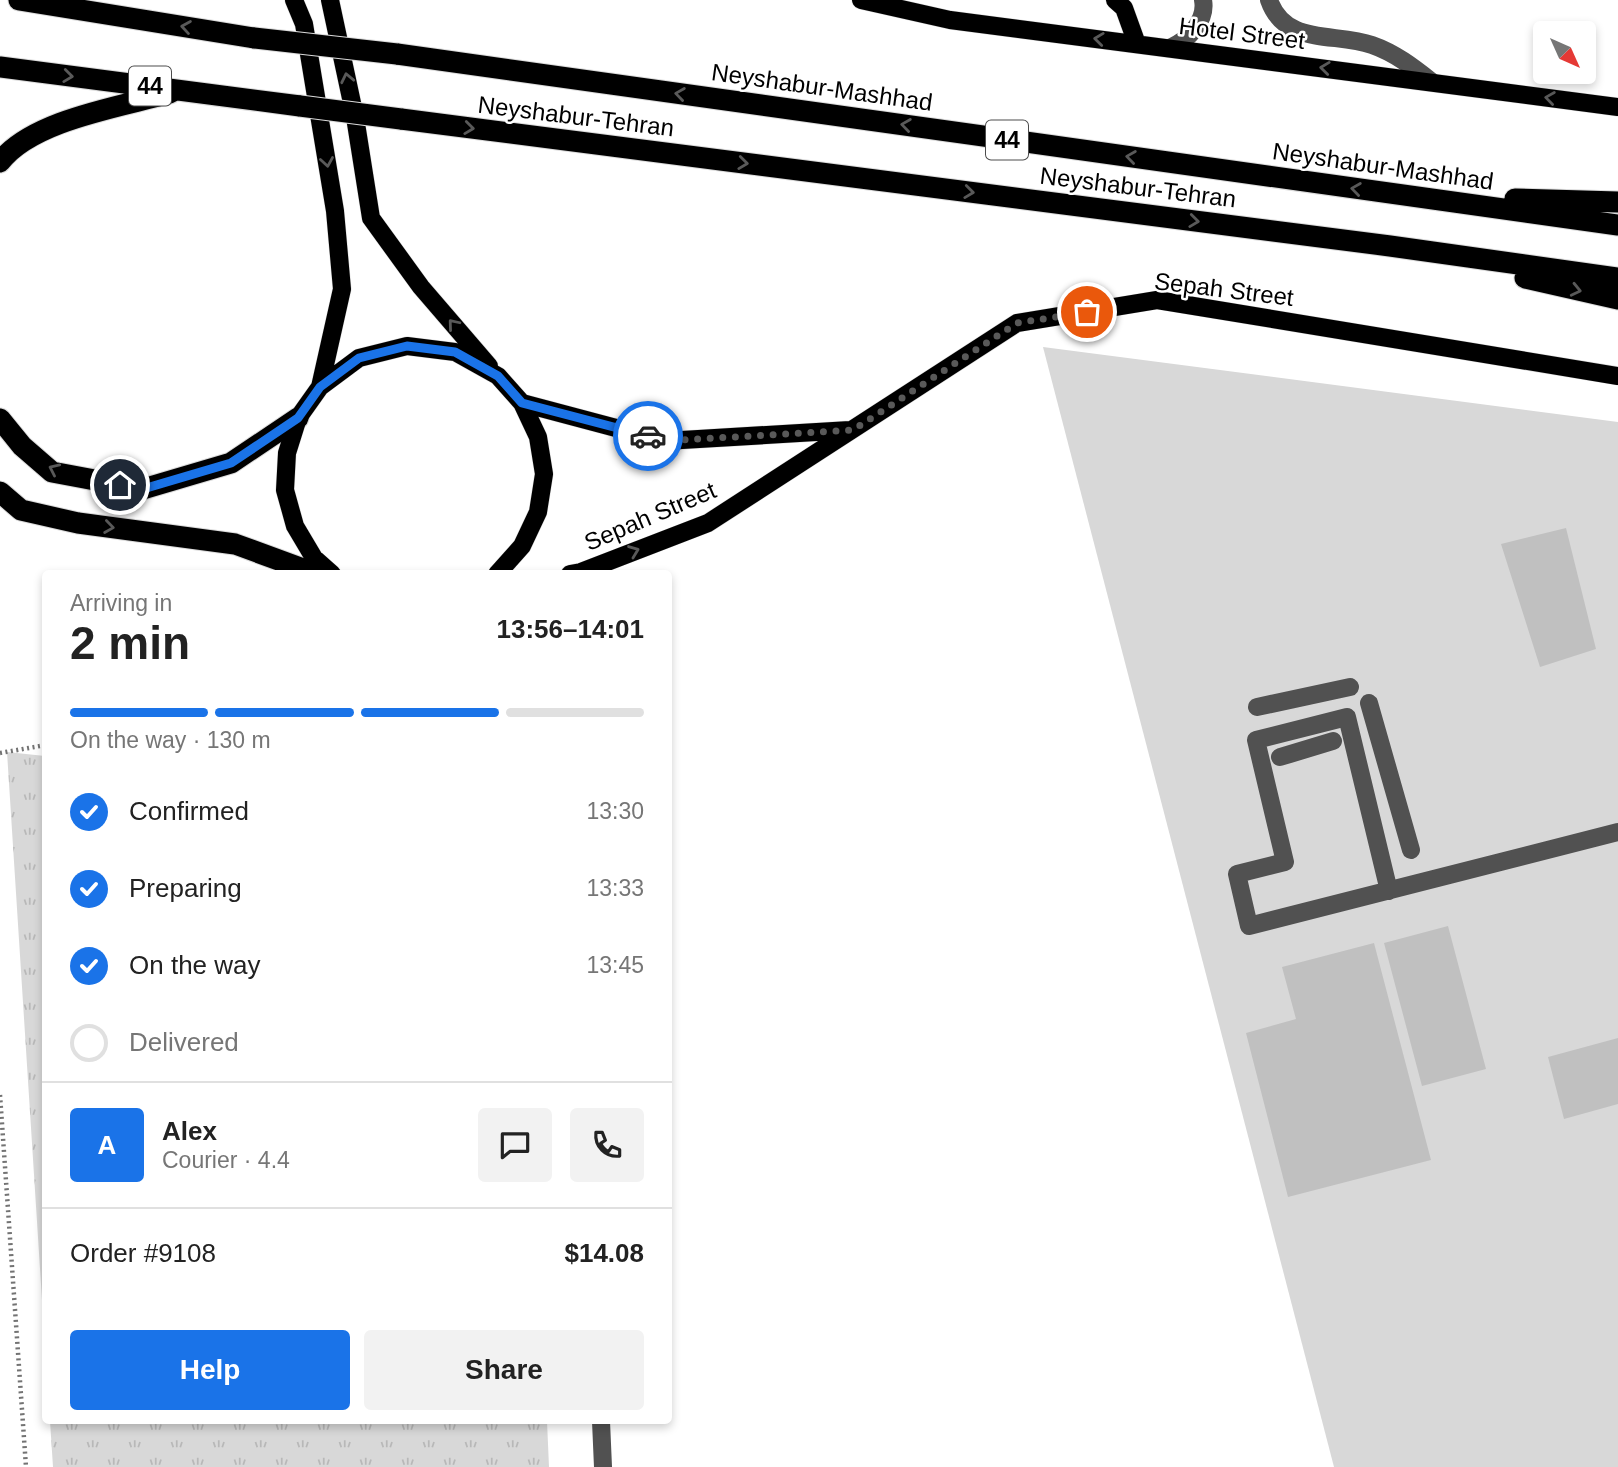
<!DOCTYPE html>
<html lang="en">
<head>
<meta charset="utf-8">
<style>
  :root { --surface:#fff; --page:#f2f2f2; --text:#222; --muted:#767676; --line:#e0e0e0; --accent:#1a73e8 }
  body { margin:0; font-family:Arial,sans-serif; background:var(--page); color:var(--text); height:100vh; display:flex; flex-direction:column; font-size:26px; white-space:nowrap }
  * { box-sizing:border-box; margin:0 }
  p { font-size:23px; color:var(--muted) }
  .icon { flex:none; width:38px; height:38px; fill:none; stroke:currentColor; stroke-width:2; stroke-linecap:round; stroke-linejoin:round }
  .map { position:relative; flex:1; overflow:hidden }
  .sheet { position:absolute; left:42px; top:570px; width:630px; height:854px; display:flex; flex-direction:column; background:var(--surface); border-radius:7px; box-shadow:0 4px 10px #0003 }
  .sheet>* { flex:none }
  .needle { width:46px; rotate:135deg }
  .buttons { position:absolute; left:1533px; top:21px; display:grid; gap:14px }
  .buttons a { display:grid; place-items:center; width:63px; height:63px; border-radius:7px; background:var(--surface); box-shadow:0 4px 10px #0003; font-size:35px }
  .pin { position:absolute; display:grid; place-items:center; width:60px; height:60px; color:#fff; margin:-30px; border:4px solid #fff; border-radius:50%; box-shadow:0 2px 7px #0007 }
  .courier { position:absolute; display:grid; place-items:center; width:70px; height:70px; margin:-35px; border:5px solid #1a73e8; border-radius:50%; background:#fff; color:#222; box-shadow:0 2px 9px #0007 }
  .head em { font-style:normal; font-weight:600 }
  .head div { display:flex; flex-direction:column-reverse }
  .head { display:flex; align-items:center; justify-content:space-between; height:119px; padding:0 28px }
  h1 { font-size:46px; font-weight:600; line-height:52px }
  .bar { display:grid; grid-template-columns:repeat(4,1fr); gap:10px 7px; align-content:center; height:84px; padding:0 28px }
  .bar i { height:9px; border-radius:5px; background:var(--line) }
  .bar .selected { background:var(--accent) }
  .bar p { grid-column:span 4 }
  .line { display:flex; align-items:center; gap:18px; padding:0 28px; border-top:2px solid var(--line) }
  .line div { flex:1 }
  .round { display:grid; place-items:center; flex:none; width:74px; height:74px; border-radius:7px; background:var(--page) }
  ol { padding:0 28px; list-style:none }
  li { display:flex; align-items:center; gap:21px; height:77px }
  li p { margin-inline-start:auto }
  li .icon { padding:7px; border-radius:50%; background:var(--accent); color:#fff; stroke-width:4 }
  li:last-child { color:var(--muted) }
  li i { width:38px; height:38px; border:4px solid var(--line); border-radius:50% }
  .primary-button { display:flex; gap:14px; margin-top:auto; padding:14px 28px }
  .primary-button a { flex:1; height:80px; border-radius:7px; background:var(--accent); color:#fff; font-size:28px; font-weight:600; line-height:80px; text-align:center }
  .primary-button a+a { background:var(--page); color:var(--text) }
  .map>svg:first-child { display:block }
</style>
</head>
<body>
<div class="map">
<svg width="1618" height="1467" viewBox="0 0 1618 1467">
  <defs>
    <pattern id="park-tufts" width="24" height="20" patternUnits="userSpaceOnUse" patternTransform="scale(1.75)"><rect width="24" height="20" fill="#d8d8d8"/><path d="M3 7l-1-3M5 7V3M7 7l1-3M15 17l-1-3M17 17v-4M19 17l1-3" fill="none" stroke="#b8b8b8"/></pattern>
  </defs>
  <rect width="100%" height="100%" fill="#fff"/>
  <path fill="#d8d8d8" d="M 1043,347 L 1618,422 L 1618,1467 L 1334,1467 Z"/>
  <path fill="url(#park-tufts)" d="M 7,752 L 45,756 L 45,1347 Z
    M 50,1421 L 547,1421 L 549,1467 L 53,1467 Z"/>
  <path fill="#c0c0c0" d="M 1566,528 L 1596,649 L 1540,667 L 1501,544 Z
    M 1448,926 L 1486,1069 L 1422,1086 L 1384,943 Z
    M 1374,943 L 1431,1160 L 1288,1197 L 1246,1033 L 1296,1019 L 1282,967 Z
    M 1618,1038 L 1618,1104 L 1564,1119 L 1548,1057 Z"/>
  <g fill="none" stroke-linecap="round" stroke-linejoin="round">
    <g stroke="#dbdbdb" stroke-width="19">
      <path id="major" d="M 294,0 L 304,24 L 335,211 L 342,289 L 320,387
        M 330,0 L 355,117 L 371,218 L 421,287 L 489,366
        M 861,0 L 950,20 L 1618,107
        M 1115,0 L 1124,8 L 1137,44
        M 522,403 L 665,441 L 850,430
        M 332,574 L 314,558 L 295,526 L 285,490 L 287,453 L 298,418 L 320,387 L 359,358 L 407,346 L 455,352 L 498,376 L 522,403 L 538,437 L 544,474 L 538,512 L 522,546 L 497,574
        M 570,574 L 581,572 L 708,523 L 1017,323 L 1157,300 L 1618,376"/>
    </g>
    <g stroke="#dbdbdb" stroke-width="23">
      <path id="highway" d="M 19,0 L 254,38
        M 397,54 L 1618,225
        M 0,67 L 300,106
        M 401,119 L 1390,246 L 1618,278
        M 0,162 C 32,120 120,107 170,93
        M 1515,199 L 1618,202
        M 1525,278 L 1618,299
        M 0,419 L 22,446 L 52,472 L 143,489 L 231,463 L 298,418
        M 0,492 L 21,510 L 78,523 L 235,544 L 317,574"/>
    </g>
    <path stroke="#737373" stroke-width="4.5" stroke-dasharray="2 3.5" stroke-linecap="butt" d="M 0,753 L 46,745
      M 0,1095 L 26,1467"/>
    <path stroke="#515151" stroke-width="18" d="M 1269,0 C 1285,46 1335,32 1372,45 C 1395,53 1413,67 1432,82
      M 1170,48 C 1188,40 1207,21 1203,0
      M 1369,703 L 1411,850
      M 1257,707 L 1350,687
      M 1280,757 L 1333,741
      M 1389,891 L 1347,717 L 1256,740 L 1285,862 L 1237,874 L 1249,926 L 1618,832
      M 601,1421 L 603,1467"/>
    <use href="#major" stroke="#000" stroke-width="18"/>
    <use href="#highway" stroke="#000" stroke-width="21"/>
    <g stroke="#dbdbdb" stroke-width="23" stroke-linecap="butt">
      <path id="highway-bridge" d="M 254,38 L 397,54
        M 300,106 L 401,119"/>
    </g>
    <use href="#highway-bridge" stroke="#000" stroke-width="21"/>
  </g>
  <defs><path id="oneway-chevron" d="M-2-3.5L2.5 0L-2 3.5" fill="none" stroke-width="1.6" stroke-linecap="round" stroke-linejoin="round" transform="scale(1.75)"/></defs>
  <g stroke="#595959">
    <use href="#oneway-chevron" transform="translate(186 27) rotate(-171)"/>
    <use href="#oneway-chevron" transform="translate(1099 39) rotate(-173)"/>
    <use href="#oneway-chevron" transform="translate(1325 68) rotate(-173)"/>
    <use href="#oneway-chevron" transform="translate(68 76) rotate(7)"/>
    <use href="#oneway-chevron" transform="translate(347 78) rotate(-102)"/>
    <use href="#oneway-chevron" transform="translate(680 94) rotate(-172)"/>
    <use href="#oneway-chevron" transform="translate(1550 98) rotate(-172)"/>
    <use href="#oneway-chevron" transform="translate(906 125) rotate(-172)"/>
    <use href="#oneway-chevron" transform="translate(469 128) rotate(7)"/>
    <use href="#oneway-chevron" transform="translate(1131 157) rotate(-172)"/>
    <use href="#oneway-chevron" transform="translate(327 162) rotate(81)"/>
    <use href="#oneway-chevron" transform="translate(743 163) rotate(7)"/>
    <use href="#oneway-chevron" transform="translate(1356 189) rotate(-172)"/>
    <use href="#oneway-chevron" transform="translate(969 192) rotate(7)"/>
    <use href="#oneway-chevron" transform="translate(1194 221) rotate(7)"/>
    <use href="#oneway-chevron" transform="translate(1576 290) rotate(13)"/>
    <use href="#oneway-chevron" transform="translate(453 324) rotate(-130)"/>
    <use href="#oneway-chevron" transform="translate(54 469) rotate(-155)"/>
    <use href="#oneway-chevron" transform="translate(109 527) rotate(8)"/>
    <use href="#oneway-chevron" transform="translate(634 551) rotate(-21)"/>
  </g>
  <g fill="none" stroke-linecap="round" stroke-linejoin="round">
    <path stroke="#595959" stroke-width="7" stroke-dasharray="0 12.6" d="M 648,436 L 665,441 L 853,430 L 1017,323 L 1087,312"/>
    <path stroke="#1a73e8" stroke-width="9" d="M 120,485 L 143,489 L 231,463 L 298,418 L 320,387 L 359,358 L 407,346 L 455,352 L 498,376 L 522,403 L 648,436"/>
  </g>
  <g text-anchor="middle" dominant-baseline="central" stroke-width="5" stroke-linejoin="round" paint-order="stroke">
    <g fill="#fff" stroke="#4c4c4c" stroke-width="2">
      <rect x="129" y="66.5" width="42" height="39" rx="5"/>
      <rect x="986" y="120.5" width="42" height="39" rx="5"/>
    </g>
    <g font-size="23" font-weight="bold" fill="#000">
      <text x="150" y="86">44</text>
      <text x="1007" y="140">44</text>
    </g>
    <g font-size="24" fill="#000" stroke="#fff">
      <text transform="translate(1242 33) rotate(7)">Hotel Street</text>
      <text transform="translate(822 87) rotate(8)">Neyshabur-Mashhad</text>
      <text transform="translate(576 116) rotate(7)">Neyshabur-Tehran</text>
      <text transform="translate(1383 166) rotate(8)">Neyshabur-Mashhad</text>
      <text transform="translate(1138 187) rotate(7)">Neyshabur-Tehran</text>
      <text transform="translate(1224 289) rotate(7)">Sepah Street</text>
      <text transform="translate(650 516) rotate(-23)">Sepah Street</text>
    </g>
  </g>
</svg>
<div class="buttons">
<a><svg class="needle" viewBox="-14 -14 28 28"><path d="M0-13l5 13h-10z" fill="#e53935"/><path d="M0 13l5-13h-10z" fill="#767676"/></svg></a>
</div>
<div class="pin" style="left:1087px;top:312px;background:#ea580c"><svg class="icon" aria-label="bag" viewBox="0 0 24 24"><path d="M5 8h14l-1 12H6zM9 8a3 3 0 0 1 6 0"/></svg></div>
<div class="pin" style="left:120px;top:485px;background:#1f2937"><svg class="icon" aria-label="home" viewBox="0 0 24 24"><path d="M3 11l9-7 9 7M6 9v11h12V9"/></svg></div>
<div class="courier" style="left:648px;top:436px"><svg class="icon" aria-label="car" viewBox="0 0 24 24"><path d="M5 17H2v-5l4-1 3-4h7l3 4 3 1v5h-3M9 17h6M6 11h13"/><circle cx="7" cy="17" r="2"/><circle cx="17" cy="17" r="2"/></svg></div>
<section class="sheet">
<div class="head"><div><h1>2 min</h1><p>Arriving in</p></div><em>13:56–14:01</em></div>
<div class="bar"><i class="selected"></i><i class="selected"></i><i class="selected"></i><i></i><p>On the way · 130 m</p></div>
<ol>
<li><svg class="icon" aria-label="check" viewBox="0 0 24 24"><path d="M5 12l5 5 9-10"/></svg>Confirmed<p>13:30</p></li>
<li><svg class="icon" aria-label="check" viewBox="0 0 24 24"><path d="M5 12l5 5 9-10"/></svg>Preparing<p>13:33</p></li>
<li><svg class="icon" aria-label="check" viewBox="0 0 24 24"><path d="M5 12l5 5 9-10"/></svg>On the way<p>13:45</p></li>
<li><i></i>Delivered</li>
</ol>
<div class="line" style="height:126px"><b class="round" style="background:var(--accent);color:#fff">A</b><div><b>Alex</b><p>Courier · 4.4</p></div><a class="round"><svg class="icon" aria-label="chat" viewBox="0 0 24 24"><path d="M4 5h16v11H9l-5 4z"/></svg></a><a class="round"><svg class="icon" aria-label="phone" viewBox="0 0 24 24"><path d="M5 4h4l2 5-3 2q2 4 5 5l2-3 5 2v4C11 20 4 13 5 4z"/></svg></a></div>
<div class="line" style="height:91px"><div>Order #9108</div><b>$14.08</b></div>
<div class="primary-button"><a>Help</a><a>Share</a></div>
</section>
</div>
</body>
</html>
